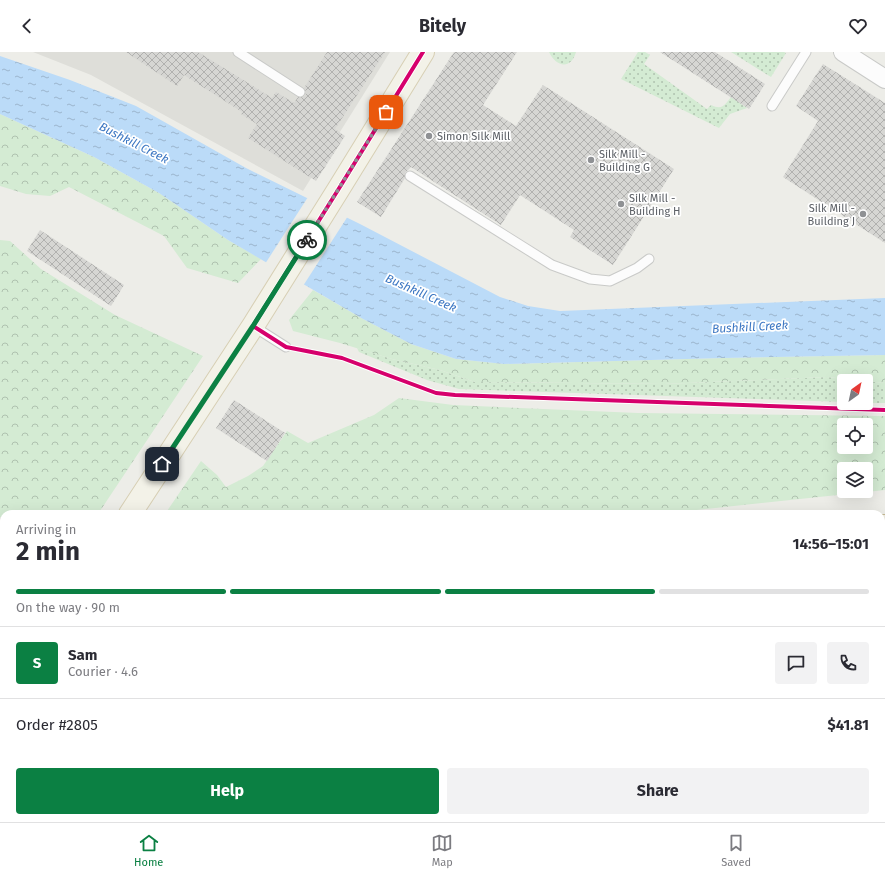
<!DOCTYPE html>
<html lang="en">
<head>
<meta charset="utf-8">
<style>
  :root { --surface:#fff; --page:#f2f2f3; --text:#2b2b33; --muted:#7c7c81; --line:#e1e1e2; --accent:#0b8043 }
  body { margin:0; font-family:"Fira Sans",sans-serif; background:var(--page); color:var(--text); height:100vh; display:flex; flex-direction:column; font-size:15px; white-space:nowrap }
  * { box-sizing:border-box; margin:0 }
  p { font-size:13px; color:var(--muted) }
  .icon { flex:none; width:22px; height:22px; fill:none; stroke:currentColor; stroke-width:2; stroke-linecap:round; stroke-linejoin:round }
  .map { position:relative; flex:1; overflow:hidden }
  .details { position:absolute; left:0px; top:458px; width:885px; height:312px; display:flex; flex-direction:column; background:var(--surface); border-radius:12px 12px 0 0; box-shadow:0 4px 16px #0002 }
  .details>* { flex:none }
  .needle { width:26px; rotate:33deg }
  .fabs { position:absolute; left:837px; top:322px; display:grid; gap:8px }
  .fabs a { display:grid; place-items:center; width:36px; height:36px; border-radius:4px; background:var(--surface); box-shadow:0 4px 16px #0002; font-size:20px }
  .pin { position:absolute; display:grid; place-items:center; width:34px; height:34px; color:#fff; margin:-17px; border-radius:8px; box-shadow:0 2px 6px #0006 }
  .courier { position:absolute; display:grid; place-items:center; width:40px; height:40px; margin:-20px; border:3px solid #0b8043; border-radius:50%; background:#fff; color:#222; box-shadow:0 1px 5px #0007 }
  .head em { font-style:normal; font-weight:700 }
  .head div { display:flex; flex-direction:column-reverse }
  .head { display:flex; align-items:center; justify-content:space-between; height:68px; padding:0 16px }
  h1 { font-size:26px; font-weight:700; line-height:30px }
  .bar { display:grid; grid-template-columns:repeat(4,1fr); gap:6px 4px; align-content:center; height:48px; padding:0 16px }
  .bar i { height:5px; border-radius:3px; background:var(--line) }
  .bar .active { background:var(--accent) }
  .bar p { grid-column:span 4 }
  .line { display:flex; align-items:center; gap:10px; padding:0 16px; border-top:1px solid var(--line) }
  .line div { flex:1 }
  .round { display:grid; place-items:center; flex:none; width:42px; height:42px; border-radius:4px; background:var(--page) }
  .primary-button { display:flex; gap:8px; margin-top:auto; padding:8px 16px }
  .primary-button a { flex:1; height:46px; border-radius:4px; background:var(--accent); color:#fff; font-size:16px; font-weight:700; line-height:46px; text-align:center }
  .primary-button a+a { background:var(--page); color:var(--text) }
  header { display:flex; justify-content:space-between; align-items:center; height:52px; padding:0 16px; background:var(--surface); font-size:18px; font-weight:700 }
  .tabs { display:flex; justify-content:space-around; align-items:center; height:56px; border-top:1px solid var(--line); background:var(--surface); font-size:11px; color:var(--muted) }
  .tabs a { display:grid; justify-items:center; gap:2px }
  .tabs .active { color:var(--accent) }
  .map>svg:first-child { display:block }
</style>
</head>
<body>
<header><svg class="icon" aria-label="back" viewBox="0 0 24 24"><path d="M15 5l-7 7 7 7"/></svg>Bitely<svg class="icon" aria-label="heart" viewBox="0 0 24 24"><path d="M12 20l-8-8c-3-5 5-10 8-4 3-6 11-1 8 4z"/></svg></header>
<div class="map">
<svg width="885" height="770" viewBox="0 0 885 770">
  <defs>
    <pattern id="grass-dots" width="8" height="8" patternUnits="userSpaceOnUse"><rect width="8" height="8" fill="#d4ebd3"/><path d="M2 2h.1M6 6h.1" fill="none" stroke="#afc2af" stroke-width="1.8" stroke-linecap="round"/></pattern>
    <pattern id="forest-crowns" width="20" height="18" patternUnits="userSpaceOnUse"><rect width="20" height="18" fill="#d4ebd3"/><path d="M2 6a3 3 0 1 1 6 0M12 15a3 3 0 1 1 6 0" fill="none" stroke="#afc2af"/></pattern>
    <pattern id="cemetery-stones" width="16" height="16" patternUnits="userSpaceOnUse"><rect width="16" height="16" fill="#d4ebd3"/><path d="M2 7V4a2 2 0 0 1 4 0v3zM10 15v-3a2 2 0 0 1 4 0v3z" fill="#afc2af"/></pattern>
    <pattern id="water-ripples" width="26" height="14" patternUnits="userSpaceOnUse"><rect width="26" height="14" fill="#bbdbf8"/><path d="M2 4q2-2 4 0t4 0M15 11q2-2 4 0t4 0" fill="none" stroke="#9bb5cd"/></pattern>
    <pattern id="building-cross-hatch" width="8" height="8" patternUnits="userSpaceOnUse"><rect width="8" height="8" fill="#d6d6d3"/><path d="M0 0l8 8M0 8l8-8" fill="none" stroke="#b1b1af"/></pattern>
  </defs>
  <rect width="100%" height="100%" fill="#edede8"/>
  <path fill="#deded9" d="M 33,0 L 390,0 L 303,139 L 91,23 Z"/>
  <path fill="url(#grass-dots)" d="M 549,0 L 576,0 C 571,18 556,15 549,0 Z
    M 638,0 L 645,0 L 650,3 L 644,12 L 707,57 L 711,53 C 722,58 724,54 731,45 L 747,56 L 730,62 L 719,76 L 621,27 Z
    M 731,0 L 784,0 L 786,1 L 771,25 Z
    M 357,296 L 392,307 L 440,318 L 475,330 L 664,332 L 827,325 L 864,329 L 844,329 L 844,350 L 459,337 L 427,328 L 359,300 Z
    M 866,329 L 885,331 L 885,351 L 866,351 Z"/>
  <path fill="url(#forest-crowns)" fill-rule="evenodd" d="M 0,62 L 94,105 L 159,141 L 228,188 L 261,207 L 238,231 L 187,216 L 164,184 L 69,135 L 50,144 L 26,142 L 0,134 Z
    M 0,188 L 10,189 L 41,217 L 115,263 L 203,304 L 98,462 L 88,462 L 85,460 L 84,462 L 4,462 L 4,466 L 0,465 Z
    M 313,238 L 363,267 L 411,292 L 456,307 L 504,312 L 723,306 L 885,303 L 885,331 L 827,325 L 664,332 L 475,330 L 440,318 L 392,307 L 340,291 L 293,279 L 289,268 Z
    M 399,346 L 453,353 L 638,361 L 885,364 L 885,438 L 659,462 L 165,462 L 201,409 L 217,423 L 226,435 L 248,424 L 263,414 L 287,379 L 308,391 L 374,363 ZM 844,373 L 866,373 L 866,395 L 844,395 ZM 844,417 L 866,417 L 866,439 L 844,439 Z"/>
  <path fill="url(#cemetery-stones)" d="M 881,523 L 885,523 L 885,770 L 455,770 L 457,766 L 881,766 Z"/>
  <path fill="url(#water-ripples)" d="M 0,4 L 70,28 L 136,54 L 246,116 L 360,172 L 500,245 L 528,254 L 560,259 L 885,246 L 885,303 L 723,306 L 504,312 L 456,307 L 411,292 L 363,267 L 228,188 L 159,141 L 94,105 L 0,62 Z"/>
  <path fill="#edede8" d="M 308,145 L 348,164 L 303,234 L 265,212 Z"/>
  <path fill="url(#building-cross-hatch)" d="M 126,0 L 198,0 L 272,46 L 276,40 L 294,51 L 298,45 L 302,45 L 305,44 L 306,40 L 304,36 L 327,0 L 385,0 L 335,77 L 345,84 L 316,129 L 248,86 L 257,72 L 241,62 L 242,60 L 184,23 L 177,34 Z
    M 454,0 L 517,0 L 483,53 L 516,74 L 543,33 L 674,117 L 613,213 L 570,185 L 574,178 L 520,143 L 501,173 L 411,115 L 405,121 L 405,126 L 381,165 L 357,150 Z
    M 660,0 L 715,0 L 765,32 L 749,57 Z
    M 823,12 L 885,51 L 885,191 L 783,125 L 818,69 L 796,54 Z
    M 40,178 L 124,233 L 111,254 L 27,199 Z
    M 234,348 L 285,381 L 267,409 L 216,376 Z"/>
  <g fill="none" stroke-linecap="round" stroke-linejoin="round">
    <g stroke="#c9cac8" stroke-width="11">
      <path id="service" d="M 238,0 L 300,40
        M 772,54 L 806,0
        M 410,124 L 552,213 L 590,227 L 610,229 L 637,216 L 649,207
        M 253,274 L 286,295
        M 881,679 L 885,677
        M 881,741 L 885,746
        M 763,766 L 771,770
        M 137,770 L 139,766
        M 532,770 L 533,766
        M 883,770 L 885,758"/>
    </g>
    <g stroke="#c9cac8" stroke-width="20">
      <path id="minor" d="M 843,0 L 885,27
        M 419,770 L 421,766"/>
    </g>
    <g stroke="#d7cfb4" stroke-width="24">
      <path id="primary" d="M 130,462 L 253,274 L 338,138 L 423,0
        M 0,627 L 4,623
        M 0,674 L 4,668"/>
    </g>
    <g stroke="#c5b994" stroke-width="24">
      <path id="motorway" d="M 881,474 L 885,474
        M 0,494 L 4,496
        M 881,500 L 885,500
        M 0,529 L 4,530
        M 0,546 L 4,547"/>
    </g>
    <use href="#service" stroke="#fcfcfc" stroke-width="9"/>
    <use href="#minor" stroke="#fcfcfc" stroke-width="18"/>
    <use href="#primary" stroke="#f3f2e8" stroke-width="22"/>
    <use href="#motorway" stroke="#f0ede1" stroke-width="22"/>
    <g stroke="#fff" stroke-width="6">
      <path id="cycleway" d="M 423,0 L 338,138 L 253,274 L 286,295 L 342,306 L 436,341 L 455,343 L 885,358"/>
    </g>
    <use href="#cycleway" stroke="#d6006c" stroke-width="4"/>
  </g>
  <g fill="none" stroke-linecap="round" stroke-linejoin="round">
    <path stroke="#8f9194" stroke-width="4" stroke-dasharray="0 7.2" d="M 307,188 L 386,60"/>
    <path stroke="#0b8043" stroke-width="5" d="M 162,412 L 253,274 L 307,188"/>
  </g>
  <g fill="#8f9194" stroke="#fff" stroke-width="1.5">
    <circle cx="429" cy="84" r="4"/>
    <circle cx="591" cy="108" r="4"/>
    <circle cx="621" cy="152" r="4"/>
    <circle cx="863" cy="162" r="4"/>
  </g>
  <g text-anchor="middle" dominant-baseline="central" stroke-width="3.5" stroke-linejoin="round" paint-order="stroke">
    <g font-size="11" fill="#5c6066" stroke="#fff" text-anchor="start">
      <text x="437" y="84">Simon Silk Mill</text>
      <text x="599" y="102">Silk Mill -<tspan x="599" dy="13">Building G</tspan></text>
      <text x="629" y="146">Silk Mill -<tspan x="629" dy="13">Building H</tspan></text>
      <text x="855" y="156" text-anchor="end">Silk Mill -<tspan x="855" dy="13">Building J</tspan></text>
    </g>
    <g font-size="12" font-style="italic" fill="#3c77c3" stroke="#fff">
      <text transform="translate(134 91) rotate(27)">Bushkill Creek</text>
      <text transform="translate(421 241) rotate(24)">Bushkill Creek</text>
      <text transform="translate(750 275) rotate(-3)">Bushkill Creek</text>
    </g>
  </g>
</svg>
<div class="fabs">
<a><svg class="needle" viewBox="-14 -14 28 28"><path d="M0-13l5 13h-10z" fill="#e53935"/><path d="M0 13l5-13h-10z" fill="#7c7c81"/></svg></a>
<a><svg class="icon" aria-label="locate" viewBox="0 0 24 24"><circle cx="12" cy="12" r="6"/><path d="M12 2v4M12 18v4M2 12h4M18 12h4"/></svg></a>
<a><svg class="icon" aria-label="layers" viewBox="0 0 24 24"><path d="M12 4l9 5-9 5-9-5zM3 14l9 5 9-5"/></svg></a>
</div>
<div class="pin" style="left:386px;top:60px;background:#ea580c"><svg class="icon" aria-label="bag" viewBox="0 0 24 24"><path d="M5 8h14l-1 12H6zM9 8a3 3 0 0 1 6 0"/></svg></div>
<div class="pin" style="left:162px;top:412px;background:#1f2937"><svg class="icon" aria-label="home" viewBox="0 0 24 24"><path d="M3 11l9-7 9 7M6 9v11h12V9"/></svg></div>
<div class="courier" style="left:307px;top:188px"><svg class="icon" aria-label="bike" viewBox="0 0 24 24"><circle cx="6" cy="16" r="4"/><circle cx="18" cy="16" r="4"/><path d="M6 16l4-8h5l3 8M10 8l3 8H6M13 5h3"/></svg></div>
<section class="details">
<div class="head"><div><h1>2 min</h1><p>Arriving in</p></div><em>14:56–15:01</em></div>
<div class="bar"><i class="active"></i><i class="active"></i><i class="active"></i><i></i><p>On the way · 90 m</p></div>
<div class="line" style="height:72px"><b class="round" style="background:var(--accent);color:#fff">S</b><div><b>Sam</b><p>Courier · 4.6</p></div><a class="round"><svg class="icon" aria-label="chat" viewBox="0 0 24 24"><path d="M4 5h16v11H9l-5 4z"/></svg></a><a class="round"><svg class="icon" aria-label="phone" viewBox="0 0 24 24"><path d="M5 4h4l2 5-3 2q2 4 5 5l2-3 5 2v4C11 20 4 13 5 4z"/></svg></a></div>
<div class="line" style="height:52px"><div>Order #2805</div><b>$41.81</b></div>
<div class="primary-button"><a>Help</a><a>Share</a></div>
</section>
</div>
<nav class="tabs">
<a class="active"><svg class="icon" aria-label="home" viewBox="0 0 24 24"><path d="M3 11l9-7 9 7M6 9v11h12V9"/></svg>Home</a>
<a><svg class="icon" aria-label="map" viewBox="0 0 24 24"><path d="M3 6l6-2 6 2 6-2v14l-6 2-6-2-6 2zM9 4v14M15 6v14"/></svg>Map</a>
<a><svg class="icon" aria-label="saved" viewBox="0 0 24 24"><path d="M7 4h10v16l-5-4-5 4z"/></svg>Saved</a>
</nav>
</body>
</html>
